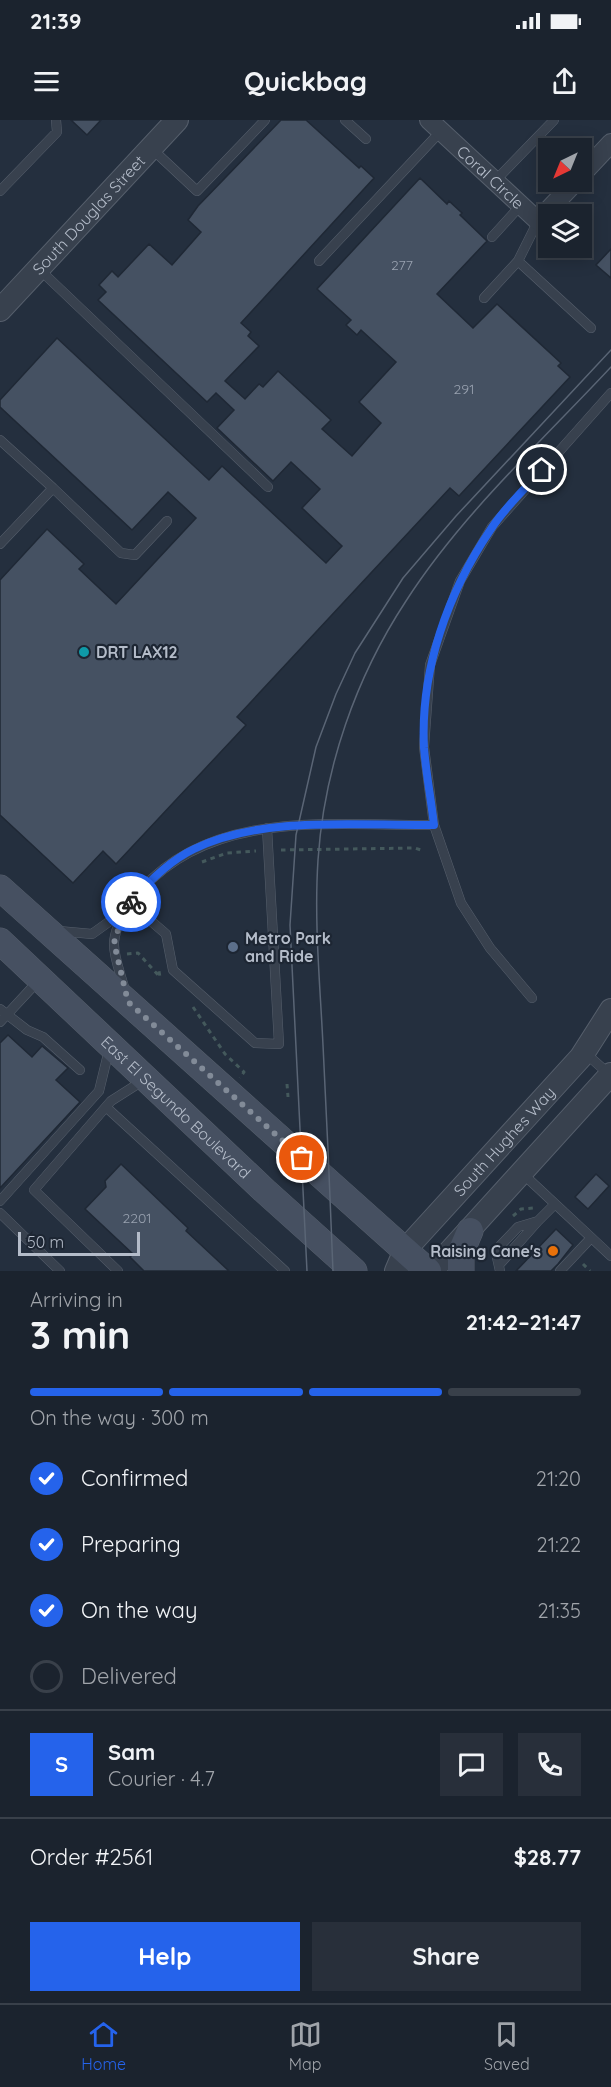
<!DOCTYPE html>
<html lang="en">
<head>
<meta charset="utf-8">
<style>
  :root { --surface:#1b232e; --page:#282f3a; --text:#f1f3f6; --muted:#a0a4aa; --line:#39404a; --accent:#2563eb }
  body { margin:0; font-family:Quicksand,sans-serif; background:var(--page); color:var(--text); height:100vh; display:flex; flex-direction:column; font-size:22px; white-space:nowrap }
  * { box-sizing:border-box; margin:0 }
  p { font-size:20px; color:var(--muted) }
  .icon { flex:none; width:33px; height:33px; fill:none; stroke:currentColor; stroke-width:2; stroke-linecap:round; stroke-linejoin:round }
  .map { position:relative; height:1151px; overflow:hidden }
  .side { display:flex; flex-direction:column; background:var(--surface); flex:1 }
  .side>* { flex:none }
  .needle { width:39px; rotate:223deg }
  .buttons { position:absolute; left:538px; top:18px; display:grid; gap:12px }
  .buttons a { display:grid; place-items:center; width:54px; height:54px; border-radius:0px; background:var(--surface); box-shadow:0 3px 15px #0003,0 0 0 2px var(--line); font-size:30px }
  .scale { position:absolute; left:18px; bottom:15px; width:122px; box-sizing:border-box; padding-left:6px; border:3px solid #b4bcc9; border-top:0; font-size:16px; line-height:21px; white-space:nowrap; color:#b4bcc9; -webkit-text-stroke:4px #1d2633; paint-order:stroke }
  .pin { position:absolute; display:grid; place-items:center; width:51px; height:51px; color:#fff; margin:-26px; border:3px solid #fff; border-radius:50%; box-shadow:0 2px 6px #0007 }
  .courier { position:absolute; display:grid; place-items:center; width:60px; height:60px; margin:-30px; border:4px solid #2563eb; border-radius:50%; background:#fff; color:#222; box-shadow:0 2px 8px #0007 }
  .summary em { font-style:normal; font-weight:700 }
  .summary div { display:flex; flex-direction:column-reverse }
  .summary { display:flex; align-items:center; justify-content:space-between; height:102px; padding:0 30px }
  h1 { font-size:39px; font-weight:700; line-height:45px }
  .bar { display:grid; grid-template-columns:repeat(4,1fr); gap:9px 6px; align-content:center; height:72px; padding:0 30px }
  .bar i { height:8px; border-radius:4px; background:var(--line) }
  .bar .active { background:var(--accent) }
  .bar p { grid-column:span 4 }
  .line { display:flex; align-items:center; gap:15px; padding:0 30px; border-top:2px solid var(--line) }
  .line div { flex:1 }
  .round { display:grid; place-items:center; flex:none; width:63px; height:63px; border-radius:0px; background:var(--page) }
  ol { padding:0 30px; list-style:none }
  li { display:flex; align-items:center; gap:18px; height:66px }
  li p { margin-inline-start:auto }
  li .icon { padding:6px; border-radius:50%; background:var(--accent); color:#fff; stroke-width:4 }
  li:last-child { color:var(--muted) }
  li i { width:33px; height:33px; border:3px solid var(--line); border-radius:50% }
  .primary-button { display:flex; gap:12px; margin-top:auto; padding:12px 30px }
  .primary-button a { flex:1; height:69px; border-radius:0px; background:var(--accent); color:#fff; font-size:24px; font-weight:700; line-height:69px; text-align:center }
  .primary-button a+a { background:var(--page); color:var(--text) }
  .status { display:flex; justify-content:space-between; align-items:center; height:42px; padding:0 30px; background:var(--surface); direction:ltr }
  .status svg { height:16px; fill:currentColor }
  header { display:flex; justify-content:space-between; align-items:center; height:78px; padding:0 30px; background:var(--surface); font-size:27px; font-weight:700 }
  .menu { display:flex; justify-content:space-around; align-items:center; height:84px; border-top:2px solid var(--line); background:var(--surface); font-size:16px; color:var(--muted) }
  .menu a { display:grid; justify-items:center; gap:3px }
  .menu .active { color:var(--accent) }
  .map>svg:first-child { display:block }
</style>
</head>
<body>
<div class="status"><b>21:39</b><svg viewBox="0 0 49 12"><path d="M0 12V9h3v3zM5 12V6h3v6zM10 12V3h3v9zM15 12V0h3v12zM26 1h20v11H26zM47 4h2v5h-2z"/></svg></div>
<header><svg class="icon" aria-label="menu" viewBox="0 0 24 24"><path d="M4 6h16M4 12h16M4 18h16"/></svg>Quickbag<svg class="icon" aria-label="share" viewBox="0 0 24 24"><path d="M12 15V3M7 8l5-5 5 5M5 13v7h14v-7"/></svg></header>
<div class="map">
<svg width="611" height="1151" viewBox="0 0 611 1151">
  <rect width="100%" height="100%" fill="#242f3e"/>
  <path fill="#455162" stroke="#1f2835" stroke-width="1.5" d="M 71,0 L 101,0 L 87,15 Z
    M 281,0 L 306,0 L 359,48 L 361,46 L 374,58 L 241,203 L 251,212 L 248,216 L 259,226 L 225,261 L 245,279 L 259,264 L 263,267 L 278,251 L 331,300 L 322,309 L 352,336 L 381,303 L 359,282 L 396,242 L 361,210 L 357,215 L 346,205 L 351,200 L 317,169 L 420,58 L 447,84 L 449,81 L 462,93 L 460,95 L 487,121 L 437,174 L 473,208 L 497,184 L 561,243 L 558,246 L 570,257 L 459,376 L 450,368 L 237,597 L 246,605 L 116,744 L 103,731 L 73,763 L 0,695 L 0,460 L 47,409 L 84,444 L 79,449 L 116,484 L 196,398 L 168,372 L 132,410 L 0,287 L 0,280 L 57,218 L 209,360 L 222,346 L 326,443 L 342,426 L 302,388 L 320,369 L 291,342 L 273,361 L 217,308 L 234,290 L 216,273 L 207,282 L 98,180 L 106,172 L 99,165 L 112,151 L 118,157 L 149,124 L 172,145 L 201,112 L 188,100 L 198,86 Z
    M 611,129 L 611,158 L 596,145 Z
    M 8,915 L 32,937 L 42,926 L 68,948 L 56,960 L 80,982 L 0,1068 L 0,923 Z
    M 121,1044 L 188,1108 L 186,1111 L 229,1151 L 144,1151 L 130,1137 L 133,1134 L 85,1089 L 106,1067 L 105,1061 Z
    M 596,1054 L 609,1066 L 588,1089 L 575,1077 Z
    M 556,1109 L 573,1125 L 558,1144 L 551,1151 L 516,1151 Z"/>
  <g fill="none" stroke-linecap="round" stroke-linejoin="round">
    <g stroke="#565f6c" stroke-width="10">
      <path id="service" d="M 345,0 L 366,19
        M 151,28 L 197,71 L 265,0
        M 495,61 L 554,0
        M 0,71 L 57,12 L 56,0
        M 492,117 L 521,85
        M 319,141 L 441,11
        M 518,141 L 538,101
        M 39,149 L 268,367
        M 484,178 L 518,141 L 591,208
        M 0,320 L 53,368
        M 0,424 L 53,368 L 121,433 L 135,435 L 167,401
        M 130,783 L 166,814 L 173,850 L 255,923 L 279,924 L 267,708
        M 59,811 L 92,814 L 124,791
        M 125,871 C 122,857 113,837 114,822 C 116,802 128,785 141,770 C 214,688 335,706 434,705
        M 532,878 L 490,828 L 461,783 L 434,705 L 424,627 L 430,545 L 460,461 L 492,407 L 611,273
        M 0,889 L 27,910 L 43,917 L 80,950
        M 0,902 L 39,860
        M 584,932 L 609,954
        M 106,987 L 285,1151
        M 522,1053 L 611,1136
        M 0,1081 L 99,971 L 109,930
        M 0,1093 L 60,1151
        M 499,1145 L 538,1101
        M 118,1151 L 34,1070 L 111,981 L 144,960
        M 500,1151 L 496,1133 L 498,1128 L 518,1107 L 538,1101 L 555,1084
        M 560,1151 L 591,1118"/>
    </g>
    <g stroke="#565f6c" stroke-width="20">
      <g id="minor">
        <path id="s1" d="M 429,0 L 538,101 L 575,62"/>
        <path d="M 582,54 L 611,23"/>
      </g>
    </g>
    <g stroke="#565f6c" stroke-width="24">
      <g id="tertiary">
        <path id="s2" d="M 0,190 L 177,0"/>
        <path id="s3" d="M 396,1151 L 405,1130 L 581,937 L 611,890"/>
        <path d="M 432,1151 L 611,954"/>
      </g>
    </g>
    <g stroke="#565f6c" stroke-width="27">
      <g id="secondary">
        <path d="M 0,768 L 428,1151"/>
        <path id="s4" d="M 0,821 L 266,1072 L 354,1151"/>
        <path d="M 461,1151 L 461,1132 L 470,1111"/>
      </g>
    </g>
    <path stroke="#44595c" stroke-width="3" stroke-dasharray="4.5 4.5" stroke-linecap="butt" d="M 281,730 L 415,728 L 424,731
      M 202,742 L 227,733 L 256,731
      M 127,834 L 138,833 L 160,857 L 159,851
      M 193,887 L 225,934 L 244,952 L 240,958
      M 287,964 L 288,977
      M 513,1096 L 521,1089 L 533,1088
      M 583,1144 L 590,1151"/>
    <use href="#service" stroke="#38414e" stroke-width="9"/>
    <use href="#minor" stroke="#38414e" stroke-width="18"/>
    <use href="#tertiary" stroke="#38414e" stroke-width="22"/>
    <use href="#secondary" stroke="#465061" stroke-width="26"/>
    <path stroke="#5a6575" stroke-width="1.5" d="M 307,1151 L 290,805 L 296,715 L 316,627 L 336,574 L 355,533 L 403,458 L 456,396 L 611,230
      M 333,1151 C 330,1076 327,1000 323,925 C 320,863 314,802 318,740 C 324,648 356,557 406,481 C 461,395 542,321 611,247"/>
  </g>
  <g fill="none" stroke-linecap="round" stroke-linejoin="round">
    <path stroke="#828b98" stroke-width="6" stroke-dasharray="0 10.8" d="M 131,782 L 124,791 L 114,823 L 128,882 L 302,1038"/>
    <path stroke="#2563eb" stroke-width="8" d="M 131,782 C 149,761 169,741 194,729 C 263,695 358,706 434,705 C 431,679 426,653 424,628 C 420,550 448,472 491,409 C 505,387 525,369 542,350"/>
  </g>
  <circle fill="#0f9aa8" stroke="#1d2633" stroke-width="2" cx="84" cy="532" r="6"/>
  <circle fill="#5c6f8a" stroke="#1d2633" stroke-width="2" cx="233" cy="827" r="6"/>
  <circle fill="#e8710a" stroke="#1d2633" stroke-width="2" cx="553" cy="1131" r="6"/>
  <g text-anchor="middle" dominant-baseline="central" stroke-width="4.5" stroke-linejoin="round" paint-order="stroke">
    <g font-size="14" fill="#98a1af">
      <text x="402" y="145">277</text>
      <text x="464" y="269">291</text>
      <text x="137" y="1098">2201</text>
    </g>
    <g font-size="16" fill="#b4bcc9" stroke="#1d2633">
      <text stroke="none"><textPath href="#s1" startOffset="84">Coral Circle</textPath></text>
      <text stroke="none"><textPath href="#s2" startOffset="130">South Douglas Street</textPath></text>
      <text stroke="none"><textPath href="#s4" startOffset="242">East El Segundo Boulevard</textPath></text>
      <text stroke="none"><textPath href="#s3" startOffset="170">South Hughes Way</textPath></text>
    </g>
    <g font-size="16" font-weight="bold" fill="#b4bcc9" stroke="#1d2633" text-anchor="start">
      <text x="96" y="532">DRT LAX12</text>
      <text x="245" y="818">Metro Park<tspan x="245" dy="18">and Ride</tspan></text>
      <text x="541" y="1131" text-anchor="end">Raising Cane's</text>
    </g>
  </g>
</svg>
<div class="buttons">
<a><svg class="needle" viewBox="-14 -14 28 28"><path d="M0-13l5 13h-10z" fill="#e53935"/><path d="M0 13l5-13h-10z" fill="#a0a4aa"/></svg></a>
<a><svg class="icon" aria-label="layers" viewBox="0 0 24 24"><path d="M12 4l9 5-9 5-9-5zM3 14l9 5 9-5"/></svg></a>
</div>
<div class="scale">50 m</div>
<div class="pin" style="left:302px;top:1038px;background:#ea580c"><svg class="icon" aria-label="bag" viewBox="0 0 24 24"><path d="M5 8h14l-1 12H6zM9 8a3 3 0 0 1 6 0"/></svg></div>
<div class="pin" style="left:542px;top:350px;background:#1f2937"><svg class="icon" aria-label="home" viewBox="0 0 24 24"><path d="M3 11l9-7 9 7M6 9v11h12V9"/></svg></div>
<div class="courier" style="left:131px;top:782px"><svg class="icon" aria-label="bike" viewBox="0 0 24 24"><circle cx="6" cy="16" r="4"/><circle cx="18" cy="16" r="4"/><path d="M6 16l4-8h5l3 8M10 8l3 8H6M13 5h3"/></svg></div>
</div>
<section class="side">
<div class="summary"><div><h1>3 min</h1><p>Arriving in</p></div><em>21:42–21:47</em></div>
<div class="bar"><i class="active"></i><i class="active"></i><i class="active"></i><i></i><p>On the way · 300 m</p></div>
<ol>
<li><svg class="icon" aria-label="check" viewBox="0 0 24 24"><path d="M5 12l5 5 9-10"/></svg>Confirmed<p>21:20</p></li>
<li><svg class="icon" aria-label="check" viewBox="0 0 24 24"><path d="M5 12l5 5 9-10"/></svg>Preparing<p>21:22</p></li>
<li><svg class="icon" aria-label="check" viewBox="0 0 24 24"><path d="M5 12l5 5 9-10"/></svg>On the way<p>21:35</p></li>
<li><i></i>Delivered</li>
</ol>
<div class="line" style="height:108px"><b class="round" style="background:var(--accent);color:#fff">S</b><div><b>Sam</b><p>Courier · 4.7</p></div><a class="round"><svg class="icon" aria-label="chat" viewBox="0 0 24 24"><path d="M4 5h16v11H9l-5 4z"/></svg></a><a class="round"><svg class="icon" aria-label="phone" viewBox="0 0 24 24"><path d="M5 4h4l2 5-3 2q2 4 5 5l2-3 5 2v4C11 20 4 13 5 4z"/></svg></a></div>
<div class="line" style="height:78px"><div>Order #2561</div><b>$28.77</b></div>
<div class="primary-button"><a>Help</a><a>Share</a></div>
</section>
<nav class="menu">
<a class="active"><svg class="icon" aria-label="home" viewBox="0 0 24 24"><path d="M3 11l9-7 9 7M6 9v11h12V9"/></svg>Home</a>
<a><svg class="icon" aria-label="map" viewBox="0 0 24 24"><path d="M3 6l6-2 6 2 6-2v14l-6 2-6-2-6 2zM9 4v14M15 6v14"/></svg>Map</a>
<a><svg class="icon" aria-label="saved" viewBox="0 0 24 24"><path d="M7 4h10v16l-5-4-5 4z"/></svg>Saved</a>
</nav>
</body>
</html>
